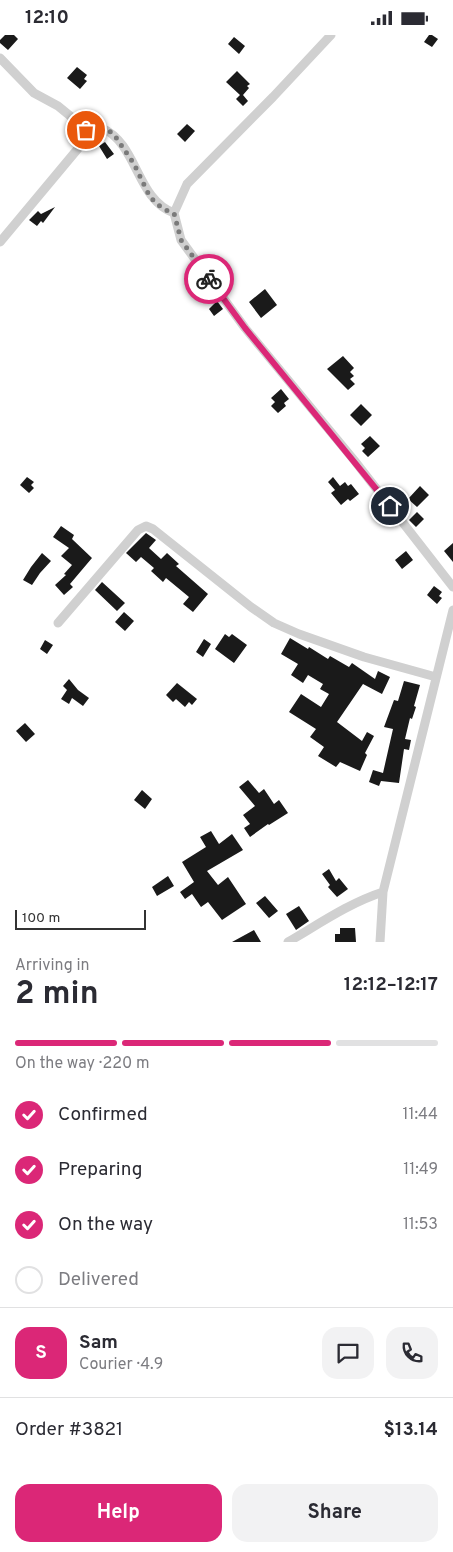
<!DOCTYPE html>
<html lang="en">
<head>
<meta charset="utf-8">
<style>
  :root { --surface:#fff; --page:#f2f2f3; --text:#2b2b33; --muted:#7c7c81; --line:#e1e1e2; --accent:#db2777 }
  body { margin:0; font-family:Overpass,sans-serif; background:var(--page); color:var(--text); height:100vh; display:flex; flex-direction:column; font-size:19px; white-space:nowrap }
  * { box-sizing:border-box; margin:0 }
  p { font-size:16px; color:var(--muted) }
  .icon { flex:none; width:28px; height:28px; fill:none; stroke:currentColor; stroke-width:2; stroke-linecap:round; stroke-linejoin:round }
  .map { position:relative; height:907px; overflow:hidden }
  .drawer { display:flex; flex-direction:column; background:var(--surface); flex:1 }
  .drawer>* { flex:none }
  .scale { position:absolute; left:15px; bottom:12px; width:131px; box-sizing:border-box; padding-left:5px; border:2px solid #333; border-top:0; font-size:14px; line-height:18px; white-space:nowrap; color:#333; -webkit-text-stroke:4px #fff; paint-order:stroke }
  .pin { position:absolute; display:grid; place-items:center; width:42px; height:42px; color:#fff; margin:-21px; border:2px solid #fff; border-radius:50%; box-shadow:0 1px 5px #0007 }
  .courier { position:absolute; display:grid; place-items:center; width:50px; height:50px; margin:-25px; border:4px solid #db2777; border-radius:50%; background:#fff; color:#222; box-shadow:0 1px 6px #0007 }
  .overview em { font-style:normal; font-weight:700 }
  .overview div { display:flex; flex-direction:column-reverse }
  .overview { display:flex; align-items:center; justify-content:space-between; height:85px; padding:0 15px }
  h1 { font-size:32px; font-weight:700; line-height:38px }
  .bar { display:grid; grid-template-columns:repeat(4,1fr); gap:8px 5px; align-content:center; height:60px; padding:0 15px }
  .bar i { height:6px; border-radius:4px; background:var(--line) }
  .bar .selected { background:var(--accent) }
  .bar p { grid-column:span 4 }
  .line { display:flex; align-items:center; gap:12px; padding:0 15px; border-top:1px solid var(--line) }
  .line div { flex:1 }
  .round { display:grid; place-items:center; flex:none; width:52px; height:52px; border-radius:15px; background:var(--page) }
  ol { padding:0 15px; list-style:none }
  li { display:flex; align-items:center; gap:15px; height:55px }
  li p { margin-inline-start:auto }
  li .icon { padding:5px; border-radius:50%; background:var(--accent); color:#fff; stroke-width:4 }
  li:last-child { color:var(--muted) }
  li i { width:28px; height:28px; border:2px solid var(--line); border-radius:50% }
  .cta { display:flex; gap:10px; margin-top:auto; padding:10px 15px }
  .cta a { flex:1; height:58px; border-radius:15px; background:var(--accent); color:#fff; font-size:20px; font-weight:700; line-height:58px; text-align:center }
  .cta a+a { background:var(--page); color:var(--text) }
  .status { display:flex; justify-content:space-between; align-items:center; height:35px; padding:0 25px; background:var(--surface); direction:ltr }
  .status svg { height:14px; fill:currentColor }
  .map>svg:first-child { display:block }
</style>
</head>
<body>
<div class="status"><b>12:10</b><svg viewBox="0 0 49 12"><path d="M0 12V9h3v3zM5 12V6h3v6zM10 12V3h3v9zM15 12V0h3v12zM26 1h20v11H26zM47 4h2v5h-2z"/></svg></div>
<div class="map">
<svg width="453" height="907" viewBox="0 0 453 907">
  <rect width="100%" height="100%" fill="#fff"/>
  <path fill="#1a1a1a" d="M 5,0 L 14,0 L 18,4 L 8,15 L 0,8 L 0,5 Z
    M 429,0 L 432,0 L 438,4 L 432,12 L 424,7 Z
    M 234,2 L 245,11 L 239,19 L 228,9 Z
    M 77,32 L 87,40 L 84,44 L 87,46 L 80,54 L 67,43 Z
    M 237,36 L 250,49 L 247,51 L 249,53 L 243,60 L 248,66 L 243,71 L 236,64 L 240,60 L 226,47 Z
    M 187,89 L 195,96 L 185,107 L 177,99 Z
    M 105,107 L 114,119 L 107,124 L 99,111 Z
    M 55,172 L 43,188 L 41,186 L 37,191 L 29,185 L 38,176 L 41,179 Z
    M 265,254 L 277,270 L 261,283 L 249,267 Z
    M 217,266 L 223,274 L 214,281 L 209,274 Z
    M 343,321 L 354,333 L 350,337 L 354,341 L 350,344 L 355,349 L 348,355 L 327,334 Z
    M 281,354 L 289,364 L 284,368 L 286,371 L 278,378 L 271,371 L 275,367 L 271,363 Z
    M 361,369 L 372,380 L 361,391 L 350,380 Z
    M 370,401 L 380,411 L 368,422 L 362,416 L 365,413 L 361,409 Z
    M 27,442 L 34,447 L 31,450 L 34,453 L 29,458 L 20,450 Z
    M 333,442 L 340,451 L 345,447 L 348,451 L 351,449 L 359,459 L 350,466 L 348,464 L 341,470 L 331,458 L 335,455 L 328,447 Z
    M 420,451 L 429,460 L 417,472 L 408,464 Z
    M 417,477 L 424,484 L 416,492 L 409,485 Z
    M 61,491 L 74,500 L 72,504 L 92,523 L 70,549 L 73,552 L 64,560 L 55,550 L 66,540 L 64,539 L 72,530 L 61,521 L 69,513 L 53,502 Z
    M 146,498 L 156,505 L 149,513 L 161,524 L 167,518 L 179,529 L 176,531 L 208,559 L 193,577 L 183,569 L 189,562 L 166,543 L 163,547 L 151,536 L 154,533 L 141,522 L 136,527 L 126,518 Z
    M 453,508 L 453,527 L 444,516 Z
    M 406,516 L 413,525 L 402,534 L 395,525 Z
    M 42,518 L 51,526 L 40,538 L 32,550 L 23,545 L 31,532 Z
    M 102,547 L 125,568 L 117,576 L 95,555 Z
    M 434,551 L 442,557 L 439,561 L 442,563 L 437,569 L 427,560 Z
    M 124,577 L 134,586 L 125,596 L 115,587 Z
    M 225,599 L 229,602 L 232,599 L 247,610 L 234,628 L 215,614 Z
    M 290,603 L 308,614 L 309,612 L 328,624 L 330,621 L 349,632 L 352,628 L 375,644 L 378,636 L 390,642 L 382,659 L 363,649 L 337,687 L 362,706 L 367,697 L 374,701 L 365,718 L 367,720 L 360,736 L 340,727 L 336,732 L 318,721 L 324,712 L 310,702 L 316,694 L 289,677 L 301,659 L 321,672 L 329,659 L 320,654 L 323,649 L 308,640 L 303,648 L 291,640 L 298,629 L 281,619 Z
    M 204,604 L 211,609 L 203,622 L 196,617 Z
    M 45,605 L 53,610 L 47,619 L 40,614 Z
    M 69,644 L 78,655 L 89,663 L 83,671 L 72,663 L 69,669 L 61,664 L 67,655 L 63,651 Z
    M 404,646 L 420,650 L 414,671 L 416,672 L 412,684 L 410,683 L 405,704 L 411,705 L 409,715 L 404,714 L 399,748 L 381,746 L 379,751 L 369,747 L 373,735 L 383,738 L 393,694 L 384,692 L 394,665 L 398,666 Z
    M 177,648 L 197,664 L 192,670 L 189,667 L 185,672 L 176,664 L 173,667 L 166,660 Z
    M 25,688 L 35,699 L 26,707 L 16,696 Z
    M 248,745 L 259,758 L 264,754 L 274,769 L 279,765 L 288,778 L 269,790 L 268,789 L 250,802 L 244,793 L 250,789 L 243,780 L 255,771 L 239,752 Z
    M 142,755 L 152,764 L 145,774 L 134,765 Z
    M 211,796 L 219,809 L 232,799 L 243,815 L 207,836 L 218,850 L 228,842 L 246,869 L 222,885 L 208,867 L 201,872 L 192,859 L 185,864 L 180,857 L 194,847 L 182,827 L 206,812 L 200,802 Z
    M 329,834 L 336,846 L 339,843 L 348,854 L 337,862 L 328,852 L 330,850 L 322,839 Z
    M 168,841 L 174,851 L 157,861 L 152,852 Z
    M 265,861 L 278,876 L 269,883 L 256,868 Z
    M 299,871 L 309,886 L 296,895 L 286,879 Z
    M 340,893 L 355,893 L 356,907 L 335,907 L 335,899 L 340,899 Z
    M 254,895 L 261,907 L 232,907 Z"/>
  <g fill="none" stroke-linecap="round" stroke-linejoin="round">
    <path stroke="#d0d0d0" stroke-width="9" d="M 331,0 L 273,62 L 187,149 L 174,178 L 181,205 L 245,293 L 354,425 L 453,552
      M 0,23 L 34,58 L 58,71 L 91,98
      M 0,207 L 91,98 L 102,93 C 138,109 136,164 174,178
      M 58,588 L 138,495 L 146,491 L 153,494 L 251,572 L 274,588 L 299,599 L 364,622 L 436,642
      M 288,907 C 319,889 349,868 383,857
      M 380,907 L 383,857 L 453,575"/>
  </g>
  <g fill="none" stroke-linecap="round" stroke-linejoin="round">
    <path stroke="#7a7a7a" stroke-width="5" stroke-dasharray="0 9" d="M 86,95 L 91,98 L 102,93 L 113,98 L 134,129 L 150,162 L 163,174 L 174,178 L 181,205 L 209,244"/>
    <path stroke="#db2777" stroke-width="6" d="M 209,244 L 245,293 L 390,471"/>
  </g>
</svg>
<div class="scale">100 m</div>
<div class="pin" style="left:86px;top:95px;background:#ea580c"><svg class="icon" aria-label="bag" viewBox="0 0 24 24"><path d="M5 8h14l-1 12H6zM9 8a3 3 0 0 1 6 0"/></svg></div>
<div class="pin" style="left:390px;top:471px;background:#1f2937"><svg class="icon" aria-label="home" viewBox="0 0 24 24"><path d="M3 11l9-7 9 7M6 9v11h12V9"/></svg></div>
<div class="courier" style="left:209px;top:244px"><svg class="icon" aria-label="bike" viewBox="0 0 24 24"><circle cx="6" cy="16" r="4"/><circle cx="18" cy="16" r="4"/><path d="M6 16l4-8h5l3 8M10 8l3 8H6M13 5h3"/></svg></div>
</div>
<section class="drawer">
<div class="overview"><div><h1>2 min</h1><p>Arriving in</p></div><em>12:12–12:17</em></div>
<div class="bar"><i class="selected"></i><i class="selected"></i><i class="selected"></i><i></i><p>On the way · 220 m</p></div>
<ol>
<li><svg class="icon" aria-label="check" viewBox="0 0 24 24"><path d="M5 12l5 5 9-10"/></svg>Confirmed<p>11:44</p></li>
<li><svg class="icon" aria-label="check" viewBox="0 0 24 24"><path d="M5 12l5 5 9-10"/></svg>Preparing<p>11:49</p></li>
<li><svg class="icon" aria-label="check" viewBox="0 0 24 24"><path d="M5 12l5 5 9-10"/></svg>On the way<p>11:53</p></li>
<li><i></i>Delivered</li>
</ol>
<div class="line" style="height:90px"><b class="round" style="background:var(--accent);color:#fff">S</b><div><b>Sam</b><p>Courier · 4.9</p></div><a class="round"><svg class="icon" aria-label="chat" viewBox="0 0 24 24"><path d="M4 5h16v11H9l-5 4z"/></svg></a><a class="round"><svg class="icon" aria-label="phone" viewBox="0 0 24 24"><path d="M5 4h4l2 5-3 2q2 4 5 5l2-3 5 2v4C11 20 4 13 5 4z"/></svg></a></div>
<div class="line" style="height:65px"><div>Order #3821</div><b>$13.14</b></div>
<div class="cta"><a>Help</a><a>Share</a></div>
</section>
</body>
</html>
